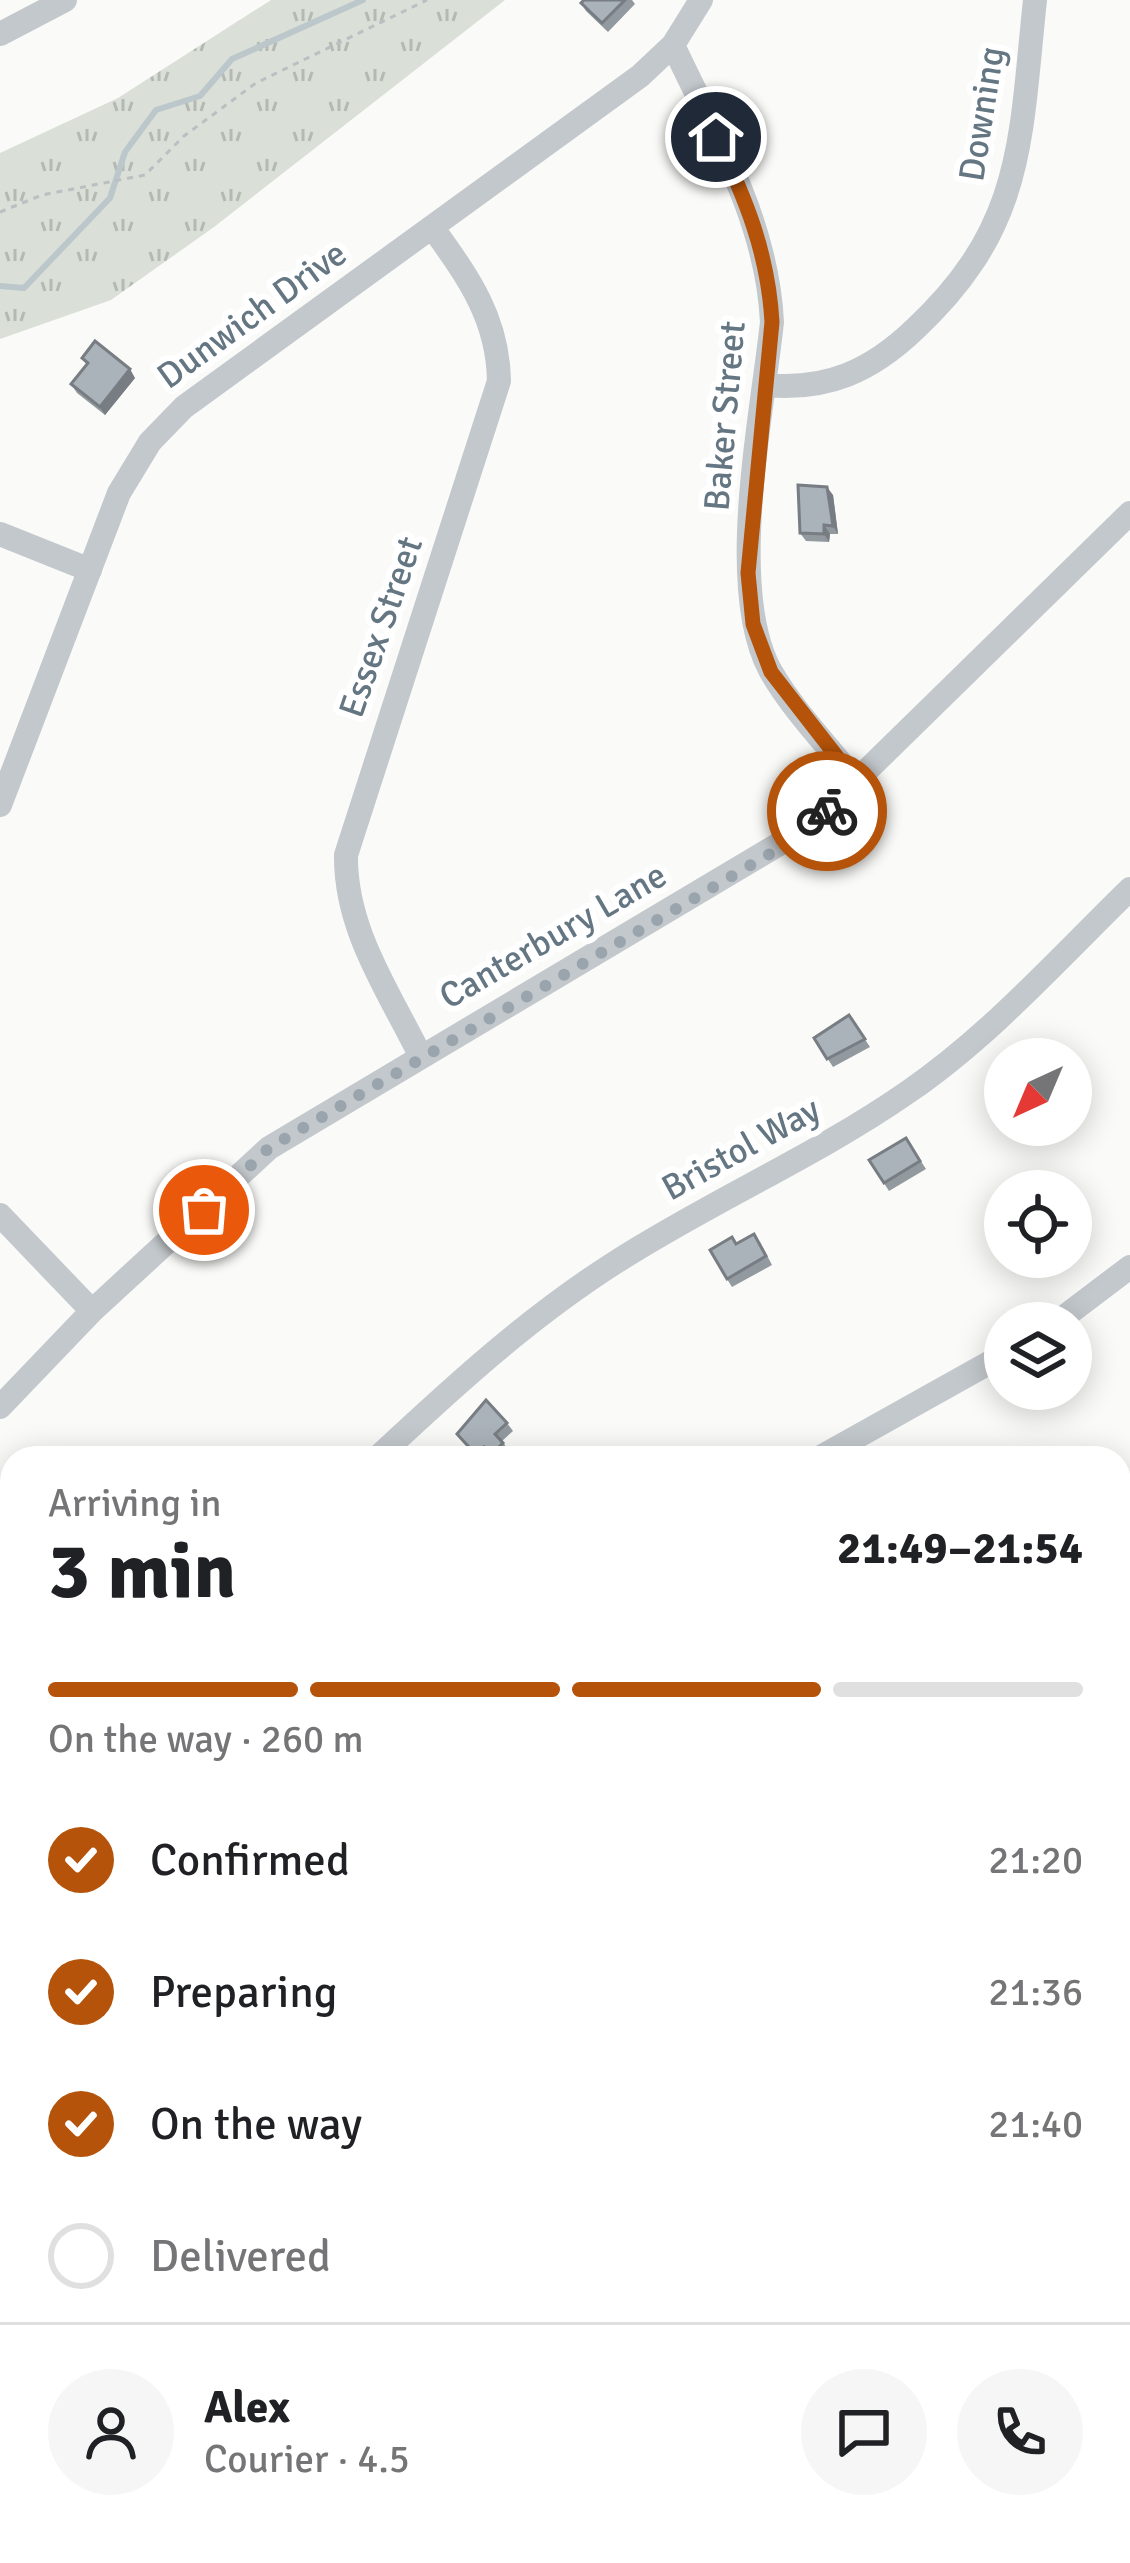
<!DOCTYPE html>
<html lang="en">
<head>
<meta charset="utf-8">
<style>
  :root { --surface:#fff; --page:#f6f6f6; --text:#202124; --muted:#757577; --line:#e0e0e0; --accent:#b45309 }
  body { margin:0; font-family:Signika,sans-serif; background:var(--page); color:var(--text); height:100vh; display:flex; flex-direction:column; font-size:45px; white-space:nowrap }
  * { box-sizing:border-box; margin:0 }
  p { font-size:39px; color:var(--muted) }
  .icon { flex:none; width:66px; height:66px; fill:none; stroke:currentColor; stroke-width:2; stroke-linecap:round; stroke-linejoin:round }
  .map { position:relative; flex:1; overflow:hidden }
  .details { position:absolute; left:0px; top:1446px; width:1131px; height:1119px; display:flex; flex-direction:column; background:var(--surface); border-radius:36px 36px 0 0; box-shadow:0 6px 30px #0003 }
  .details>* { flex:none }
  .needle { width:78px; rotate:224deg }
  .fabs { position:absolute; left:984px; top:1038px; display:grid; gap:24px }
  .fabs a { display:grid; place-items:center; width:108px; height:108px; border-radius:50%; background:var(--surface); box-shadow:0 6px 30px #0003; font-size:60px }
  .pin { position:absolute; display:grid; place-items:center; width:102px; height:102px; color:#fff; margin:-51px; border:6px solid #fff; border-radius:50%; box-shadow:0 3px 12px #0007 }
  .courier { position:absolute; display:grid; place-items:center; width:120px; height:120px; margin:-60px; border:9px solid #b45309; border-radius:50%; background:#fff; color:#222; box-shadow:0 3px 15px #0007 }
  .head em { font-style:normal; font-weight:700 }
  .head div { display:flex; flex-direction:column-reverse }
  .head { display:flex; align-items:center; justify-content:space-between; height:204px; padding:0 48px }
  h1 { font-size:78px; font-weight:700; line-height:90px }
  .bar { display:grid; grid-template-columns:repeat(4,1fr); gap:18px 12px; align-content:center; height:144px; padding:0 48px }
  .bar i { height:15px; border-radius:9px; background:var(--line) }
  .bar .current { background:var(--accent) }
  .bar p { grid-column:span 4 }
  .line { display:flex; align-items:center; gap:30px; padding:0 48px; border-top:3px solid var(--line) }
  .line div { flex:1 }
  .round { display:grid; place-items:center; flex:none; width:126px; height:126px; border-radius:63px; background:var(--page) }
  ol { padding:0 48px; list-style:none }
  li { display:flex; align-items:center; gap:36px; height:132px }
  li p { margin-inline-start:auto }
  li .icon { padding:12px; border-radius:50%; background:var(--accent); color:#fff; stroke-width:4 }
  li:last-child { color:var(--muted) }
  li i { width:66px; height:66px; border:6px solid var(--line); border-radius:50% }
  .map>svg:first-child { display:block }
</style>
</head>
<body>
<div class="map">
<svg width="1130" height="2563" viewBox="0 0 1130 2563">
  <defs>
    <pattern id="park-tufts" width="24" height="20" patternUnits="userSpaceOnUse" patternTransform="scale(3)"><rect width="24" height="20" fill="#dadfd7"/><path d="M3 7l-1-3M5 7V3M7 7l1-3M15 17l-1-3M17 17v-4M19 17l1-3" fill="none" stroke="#b4b9b4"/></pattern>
  </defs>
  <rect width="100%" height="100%" fill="#fafaf8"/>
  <path fill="#e8e9e9" d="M 0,2477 L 12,2489 L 12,2553 L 78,2553 L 88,2563 L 0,2563 Z"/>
  <path fill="url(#park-tufts)" d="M 271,0 L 505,0 L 214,227 L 111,300 L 0,339 L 0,153 L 118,98 Z"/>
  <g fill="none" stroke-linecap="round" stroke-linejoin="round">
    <path stroke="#bbc7cb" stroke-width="6" d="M 0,286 L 24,288 L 110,198 L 125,152 L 156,110 L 200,96 L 232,59 L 363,0
      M 1119,1495 L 1130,1483"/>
    <g stroke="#b3babf" stroke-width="38">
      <path id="secondary" d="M 0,1576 L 12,1584
        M 1119,1701 L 1130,1690
        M 238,2563 L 248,2553"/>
    </g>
    <path stroke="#bbbfc2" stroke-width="3" stroke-dasharray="6 6" stroke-linecap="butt" d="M 0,212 L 42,195 L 145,175 L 184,136 L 256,83 L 427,0
      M 597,2553 L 607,2563
      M 729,2553 L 743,2563
      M 646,2563 L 658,2553"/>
    <path stroke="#c3c8cc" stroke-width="24" d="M 0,34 L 65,0
      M 673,45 C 715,135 767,220 772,322 C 762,416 726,587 770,670 C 792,709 827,745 855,780
      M 765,385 C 827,391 871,371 915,329 C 1025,226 1020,140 1035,0
      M 0,534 L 90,570
      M 0,805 L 119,493 L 150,442 L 184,407 L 640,76 L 673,45 L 701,0
      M 420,1055 C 388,990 345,929 346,855 L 499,381 C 498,318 468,277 432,227
      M 0,1215 L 92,1311
      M 1056,1323 L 1130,1267
      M 0,1407 L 92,1311 L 269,1148 L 811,825 L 1130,513
      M 377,1458 C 453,1387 528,1318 616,1262 C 711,1201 816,1156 908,1092 C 991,1035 1058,959 1130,889
      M 819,1458 L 1005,1354
      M 0,1917 L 12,1917
      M 0,2180 L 12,2165
      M 1119,2431 L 1130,2441
      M 267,2553 L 277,2563"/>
    <use href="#secondary" stroke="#fff" stroke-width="33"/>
  </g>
  <path fill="#929a9f" d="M 584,0 L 632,0 L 635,4 L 608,32 L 586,11 L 581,3 Z
    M 82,358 L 135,378 L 105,415 L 77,393 L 71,384 L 87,365 Z
    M 833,495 L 838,534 L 830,534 L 829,542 L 806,541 L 800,533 Z
    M 849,1015 L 870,1047 L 833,1067 L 814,1038 Z
    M 906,1138 L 926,1169 L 889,1191 L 869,1160 Z
    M 760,1242 L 772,1265 L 732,1287 L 727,1279 L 736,1244 Z
    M 507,1423 L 513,1431 L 502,1441 L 509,1451 L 502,1458 L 492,1458 L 490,1455 L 487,1458 L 479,1458 L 474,1455 L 457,1434 Z"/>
  <path fill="#777d82" d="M 130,369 L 135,378 L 105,415 L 100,407 Z
    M 827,487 L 833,495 L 838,534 L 833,526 Z
    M 824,525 L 830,534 L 829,542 L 824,534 Z"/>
  <path fill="#aab3b9" stroke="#777d82" stroke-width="3" d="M 584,0 L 625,0 L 602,23 L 581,3 Z
    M 95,341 L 130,369 L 100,407 L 71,384 L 88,363 L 82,358 Z
    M 798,485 L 827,487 L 833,526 L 824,525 L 824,534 L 800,533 Z
    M 849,1015 L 865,1039 L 827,1059 L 814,1038 Z
    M 906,1138 L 920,1161 L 884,1183 L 869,1160 Z
    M 754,1234 L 766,1256 L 727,1279 L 710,1250 L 732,1237 L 736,1244 Z
    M 486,1400 L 507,1423 L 495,1434 L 503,1443 L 491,1455 L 484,1447 L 478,1453 L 469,1447 L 457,1434 Z"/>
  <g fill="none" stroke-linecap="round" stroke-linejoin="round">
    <path stroke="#99a4ac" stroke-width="12" stroke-dasharray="0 21.6" d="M 204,1210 L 269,1148 L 785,845 L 827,811"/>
    <path stroke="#b45309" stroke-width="15" d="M 716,137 C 746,199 768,253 772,322 L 748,573 L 753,624 L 771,672 L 855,780 L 827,811"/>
  </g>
  <g text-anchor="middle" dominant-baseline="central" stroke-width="12" stroke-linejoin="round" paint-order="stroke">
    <g font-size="36" fill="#657683" stroke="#fff">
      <text transform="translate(982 114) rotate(-81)">Downing</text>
      <text transform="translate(252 315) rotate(-36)">Dunwich Drive</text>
      <text transform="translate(725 416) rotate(-85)">Baker Street</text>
      <text transform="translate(381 627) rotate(-71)">Essex Street</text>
      <text transform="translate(553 936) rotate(-30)">Canterbury Lane</text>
      <text transform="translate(741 1149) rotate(-29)">Bristol Way</text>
    </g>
  </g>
</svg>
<div class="fabs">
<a><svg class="needle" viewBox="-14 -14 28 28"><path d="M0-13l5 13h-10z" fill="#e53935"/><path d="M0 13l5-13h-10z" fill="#757577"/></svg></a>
<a><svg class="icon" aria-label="locate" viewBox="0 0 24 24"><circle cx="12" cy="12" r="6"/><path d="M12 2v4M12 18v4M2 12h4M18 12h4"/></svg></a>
<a><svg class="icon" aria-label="layers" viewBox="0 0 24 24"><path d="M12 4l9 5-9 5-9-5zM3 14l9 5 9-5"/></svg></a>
</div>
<div class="pin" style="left:204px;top:1210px;background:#ea580c"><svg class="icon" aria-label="bag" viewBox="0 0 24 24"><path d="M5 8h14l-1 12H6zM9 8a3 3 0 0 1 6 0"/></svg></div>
<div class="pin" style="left:716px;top:137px;background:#1f2937"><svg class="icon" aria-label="home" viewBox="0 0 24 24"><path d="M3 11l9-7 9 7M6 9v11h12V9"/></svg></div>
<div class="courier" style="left:827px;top:811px"><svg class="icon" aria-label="bike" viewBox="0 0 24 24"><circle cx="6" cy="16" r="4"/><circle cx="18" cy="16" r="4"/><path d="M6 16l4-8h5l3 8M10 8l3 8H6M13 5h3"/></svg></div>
<section class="details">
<div class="head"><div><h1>3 min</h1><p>Arriving in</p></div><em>21:49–21:54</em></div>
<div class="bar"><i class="current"></i><i class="current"></i><i class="current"></i><i></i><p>On the way · 260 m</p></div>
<ol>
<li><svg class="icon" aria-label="check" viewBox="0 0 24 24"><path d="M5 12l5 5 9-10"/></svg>Confirmed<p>21:20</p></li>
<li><svg class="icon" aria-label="check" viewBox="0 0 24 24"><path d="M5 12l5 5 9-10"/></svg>Preparing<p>21:36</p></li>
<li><svg class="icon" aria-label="check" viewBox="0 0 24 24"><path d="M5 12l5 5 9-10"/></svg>On the way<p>21:40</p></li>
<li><i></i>Delivered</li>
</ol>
<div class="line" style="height:216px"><a class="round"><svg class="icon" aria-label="person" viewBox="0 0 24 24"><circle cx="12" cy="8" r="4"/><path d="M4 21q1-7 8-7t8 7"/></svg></a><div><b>Alex</b><p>Courier · 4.5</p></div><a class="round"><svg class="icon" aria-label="chat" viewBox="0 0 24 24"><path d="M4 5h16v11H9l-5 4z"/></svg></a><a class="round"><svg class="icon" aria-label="phone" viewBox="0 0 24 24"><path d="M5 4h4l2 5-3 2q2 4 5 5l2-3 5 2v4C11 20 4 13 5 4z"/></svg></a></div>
</section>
</div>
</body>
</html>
